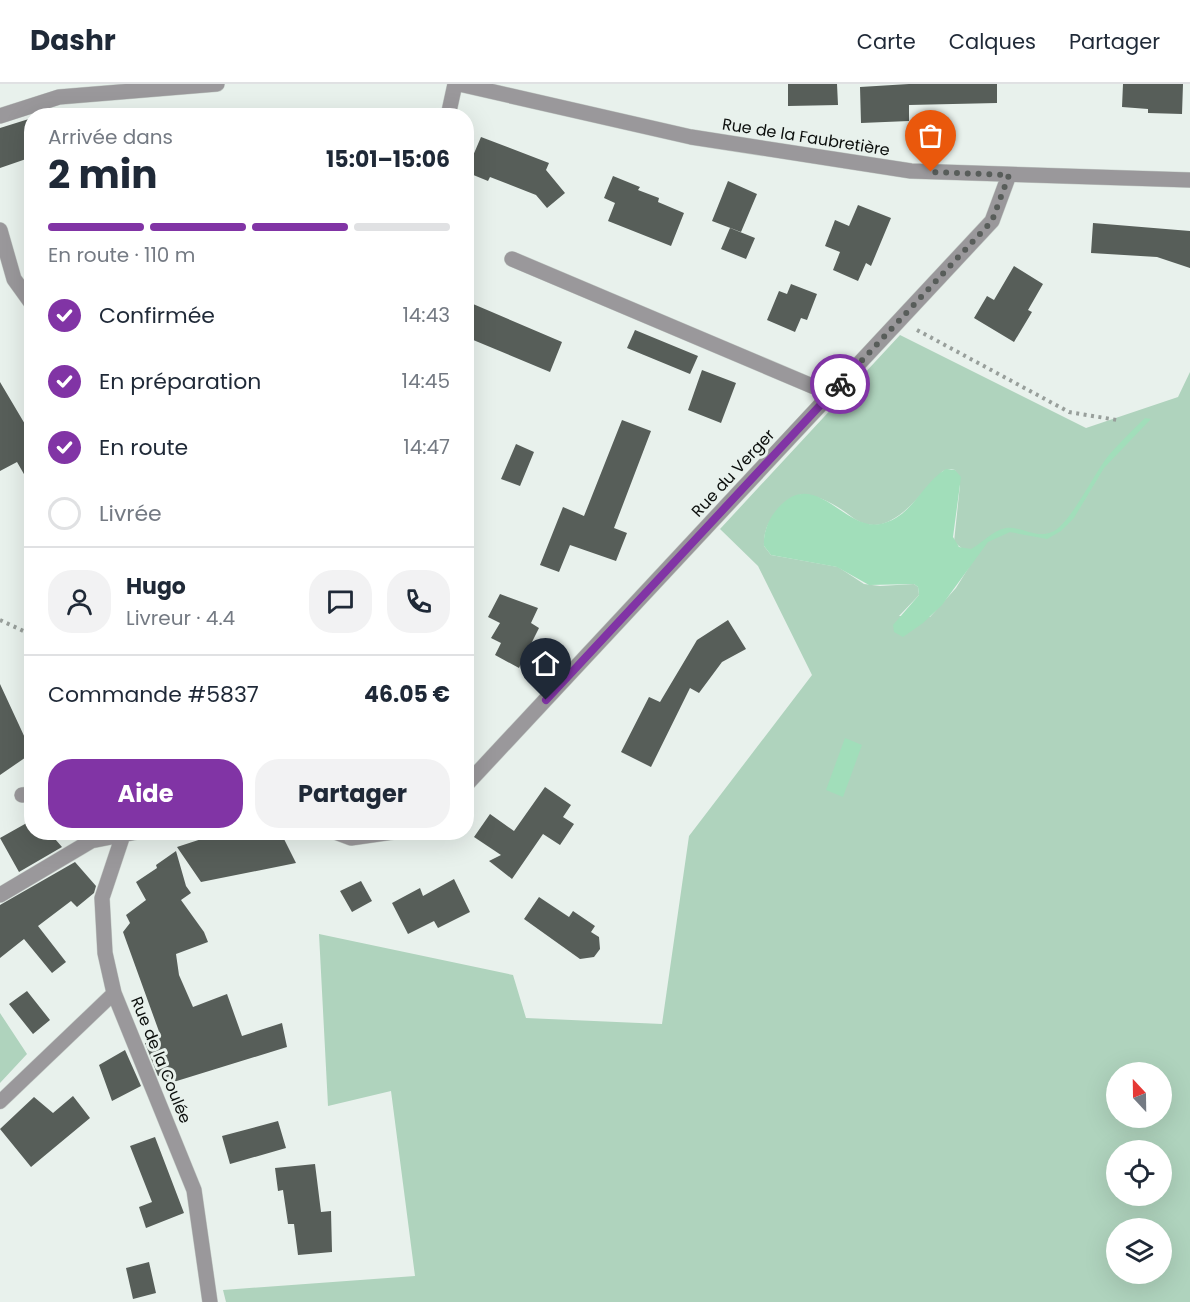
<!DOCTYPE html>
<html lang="fr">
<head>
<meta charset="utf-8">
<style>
  :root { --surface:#fff; --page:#f2f2f3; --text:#1f2937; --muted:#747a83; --line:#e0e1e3; --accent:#8134a5 }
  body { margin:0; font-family:Poppins,sans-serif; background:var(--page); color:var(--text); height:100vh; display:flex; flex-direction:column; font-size:22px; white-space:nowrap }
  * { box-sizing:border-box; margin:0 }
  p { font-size:20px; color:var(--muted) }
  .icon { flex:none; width:33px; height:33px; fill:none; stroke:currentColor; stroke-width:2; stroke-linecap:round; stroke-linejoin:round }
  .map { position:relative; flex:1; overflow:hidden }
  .side { position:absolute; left:24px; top:24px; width:450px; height:732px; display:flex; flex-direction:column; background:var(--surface); border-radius:24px; box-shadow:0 6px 24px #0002 }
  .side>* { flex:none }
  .needle { width:39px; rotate:338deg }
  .fabs { position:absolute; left:1106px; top:978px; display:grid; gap:12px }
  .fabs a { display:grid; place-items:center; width:66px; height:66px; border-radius:50%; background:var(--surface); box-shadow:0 6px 24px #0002; font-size:30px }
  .pin { position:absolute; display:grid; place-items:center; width:51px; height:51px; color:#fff; margin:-62px -26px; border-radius:50% 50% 50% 0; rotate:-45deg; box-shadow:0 0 6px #0007 }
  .pin .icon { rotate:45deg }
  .courier { position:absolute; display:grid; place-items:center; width:60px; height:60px; margin:-30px; border:4px solid #8134a5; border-radius:50%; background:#fff; color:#222; box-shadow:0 2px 8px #0007 }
  .overview em { font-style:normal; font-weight:700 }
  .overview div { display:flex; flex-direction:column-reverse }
  .overview { display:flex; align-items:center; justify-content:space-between; height:102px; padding:0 24px }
  h1 { font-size:39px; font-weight:700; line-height:45px }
  .bar { display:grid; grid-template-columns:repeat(4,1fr); gap:9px 6px; align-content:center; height:72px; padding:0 24px }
  .bar i { height:8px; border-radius:4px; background:var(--line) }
  .bar .active { background:var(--accent) }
  .bar p { grid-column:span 4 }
  .line { display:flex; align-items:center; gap:15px; padding:0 24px; border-top:2px solid var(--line) }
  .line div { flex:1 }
  .round { display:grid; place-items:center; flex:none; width:63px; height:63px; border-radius:24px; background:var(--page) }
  ol { padding:0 24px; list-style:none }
  li { display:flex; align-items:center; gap:18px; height:66px }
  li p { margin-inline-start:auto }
  li .icon { padding:6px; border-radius:50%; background:var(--accent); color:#fff; stroke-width:4 }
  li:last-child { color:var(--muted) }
  li i { width:33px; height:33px; border:3px solid var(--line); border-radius:50% }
  .action { display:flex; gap:12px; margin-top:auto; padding:12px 24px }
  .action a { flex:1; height:69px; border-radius:24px; background:var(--accent); color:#fff; font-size:24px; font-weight:700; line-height:69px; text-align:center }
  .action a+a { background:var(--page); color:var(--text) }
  header { display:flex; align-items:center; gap:36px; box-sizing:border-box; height:84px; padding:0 30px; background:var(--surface); border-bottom:2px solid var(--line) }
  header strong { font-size:28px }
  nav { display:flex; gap:33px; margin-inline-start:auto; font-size:21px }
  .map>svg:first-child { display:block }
</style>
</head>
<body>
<header>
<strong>Dashr</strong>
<nav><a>Carte</a><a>Calques</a><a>Partager</a></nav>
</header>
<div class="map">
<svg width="1190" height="1218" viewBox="0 0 1190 1218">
  <rect width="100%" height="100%" fill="#e8f1ec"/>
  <path fill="#afd3bd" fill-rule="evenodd" d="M 900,251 L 1086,344 L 1178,313 L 1190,288 L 1190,1218 L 226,1218 L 223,1206 L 415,1192 L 391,1007 L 328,1022 L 319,850 L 513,891 L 526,934 L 662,940 L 689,752 L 812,591 L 758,482 L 720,445 ZM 951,385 L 955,386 L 960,401 L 954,458 L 964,466 L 979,467 L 956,504 L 930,533 L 899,532 L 919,511 L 918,503 L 914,500 L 880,502 L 864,500 L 838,483 L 771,471 L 764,462 C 763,434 781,424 801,410 C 822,412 836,421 852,433 C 889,461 920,408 943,387 ZM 1116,988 L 1161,988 L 1161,1034 L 1116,1034 ZM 1116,1066 L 1161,1066 L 1161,1112 L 1116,1112 ZM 1116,1144 L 1161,1144 L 1161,1190 L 1116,1190 Z
    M 0,929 L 27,970 L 0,999 Z"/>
  <path fill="#a1deba" d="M 1145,334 L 1151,335 L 1104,384 L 1074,434 L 1061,447 L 1047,455 L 1010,448 L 988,458 L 942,521 L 923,539 L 903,553 L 894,548 L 893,541 L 919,511 L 918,503 L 914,500 L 869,501 L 837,483 L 771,471 L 764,462 C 763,448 769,434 778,424 C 815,382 844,447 880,440 C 912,434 921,400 946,385 L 955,386 L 961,393 L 953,453 L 959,463 L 971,465 C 983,459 991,447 1006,444 C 1021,442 1036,455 1052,448 C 1070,441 1094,389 1109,371 C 1120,358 1133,346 1145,334 Z
    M 845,654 L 862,661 L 843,713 L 826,706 Z"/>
  <path fill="#575e59" d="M 788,0 L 837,0 L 838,21 L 788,22 Z
    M 909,0 L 997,0 L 997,19 L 909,21 L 909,37 L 861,39 L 860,3 Z
    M 1123,0 L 1183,0 L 1182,30 L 1148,29 L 1148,25 L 1122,23 Z
    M 32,34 L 32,58 L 24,60 L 29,74 L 0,84 L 0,44 Z
    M 481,53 L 549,79 L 546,86 L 565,109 L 547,124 L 536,111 L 490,93 L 488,97 L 466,88 Z
    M 613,92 L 640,103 L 638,106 L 659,114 L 658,118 L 684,129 L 671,162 L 608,137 L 615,119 L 604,114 Z
    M 728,97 L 757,110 L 741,148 L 712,137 Z
    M 858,121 L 891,134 L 871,182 L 866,179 L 858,197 L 833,186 L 840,168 L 825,162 L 835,136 L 849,142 Z
    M 1093,139 L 1190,147 L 1190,184 L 1157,173 L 1091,169 Z
    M 730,144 L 755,154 L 746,175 L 721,165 Z
    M 1014,182 L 1043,200 L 1028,226 L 1032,228 L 1014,258 L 974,234 L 987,212 L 994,216 Z
    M 791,200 L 817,210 L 807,236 L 801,234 L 795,248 L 767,236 L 779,207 L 787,210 Z
    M 466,217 L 562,258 L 550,288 L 466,253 Z
    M 635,246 L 698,272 L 690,290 L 627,264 Z
    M 702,286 L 736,299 L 721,339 L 688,326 Z
    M 0,298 L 32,352 L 32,404 L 17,378 L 0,387 Z
    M 622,336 L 651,347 L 614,444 L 627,449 L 616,477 L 570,461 L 559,488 L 540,481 L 563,423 L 584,432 Z
    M 516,360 L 534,368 L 520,402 L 501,395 Z
    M 500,510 L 538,524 L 531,539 L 539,544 L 519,584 L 495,571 L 501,559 L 491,554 L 500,539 L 488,533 Z
    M 728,536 L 746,565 L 722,578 L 699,609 L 690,604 L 651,683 L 621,668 L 649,613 L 660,618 L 697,556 Z
    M 0,600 L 32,669 L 0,691 Z
    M 545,703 L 571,721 L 563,733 L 574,740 L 560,761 L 543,750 L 512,795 L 489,777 L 501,771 L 474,753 L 490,730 L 514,747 Z
    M 32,736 L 32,748 L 49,748 L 62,763 L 19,788 L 0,754 Z
    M 223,748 L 283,753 L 296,779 L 201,798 L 177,763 Z
    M 176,767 L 186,802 L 191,809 L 181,816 L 204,848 L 208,858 L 176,870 L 179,891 L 193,923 L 227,910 L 242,952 L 282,939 L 287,963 L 167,1000 L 163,990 L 158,992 L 145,959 L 161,953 L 123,848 L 130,839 L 126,831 L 146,816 L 136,798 L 157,784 L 156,781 Z
    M 75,778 L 96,802 L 94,809 L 77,823 L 71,817 L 38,842 L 66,878 L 52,889 L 24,855 L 0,874 L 0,821 Z
    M 454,795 L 470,828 L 438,844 L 434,837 L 408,850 L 392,819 L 420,804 L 423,812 Z
    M 361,797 L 372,817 L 352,828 L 340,807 Z
    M 539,813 L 569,833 L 573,827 L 595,842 L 591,848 L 599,853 L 600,865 L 594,873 L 580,875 L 524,835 Z
    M 27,907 L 50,936 L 33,950 L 9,920 Z
    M 125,966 L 141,1002 L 112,1017 L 99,981 Z
    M 73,1012 L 90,1034 L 31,1083 L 0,1045 L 34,1013 L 53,1029 Z
    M 278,1037 L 286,1064 L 230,1080 L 222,1052 Z
    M 155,1053 L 184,1129 L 146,1144 L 139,1123 L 152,1118 L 130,1062 Z
    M 315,1080 L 321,1128 L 331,1127 L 332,1168 L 298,1171 L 294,1140 L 288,1140 L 283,1106 L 278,1107 L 275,1084 Z
    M 149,1178 L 156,1209 L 133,1215 L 126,1184 Z"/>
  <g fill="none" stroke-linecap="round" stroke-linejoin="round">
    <g stroke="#c5cdc8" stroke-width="15">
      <path id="lane" d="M 0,1018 L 114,909"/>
    </g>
    <g stroke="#c5cdc8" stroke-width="16">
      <path id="street" d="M 459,0 L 691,53 L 911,87 L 1190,96
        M 0,32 L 59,13 L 217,0
        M 448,32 L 455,0
        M 0,146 L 14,195 L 32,220
        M 512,175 L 831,310
        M 466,701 L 992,137 L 1009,91
        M 22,711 L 32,710
        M 124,748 L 102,814 L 105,869 L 114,909 L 194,1106 L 210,1218
        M 335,748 L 351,754 L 393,748
        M 0,811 L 91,757 L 137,748"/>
    </g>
    <path stroke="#989f9b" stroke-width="4" stroke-dasharray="3 4.5" stroke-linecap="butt" d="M 917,246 L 1069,328 L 1117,336
      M 0,536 L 32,551"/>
    <use href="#lane" stroke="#9a989b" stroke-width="14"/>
    <use href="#street" stroke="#9a989b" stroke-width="15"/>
  </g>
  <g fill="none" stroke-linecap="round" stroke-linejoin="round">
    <path stroke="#585d5a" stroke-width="6" stroke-dasharray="0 10.8" d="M 840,300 L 992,137 L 1009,91 L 931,88"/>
    <path stroke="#8134a5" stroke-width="8" d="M 546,616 L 840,300"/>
  </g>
  <g text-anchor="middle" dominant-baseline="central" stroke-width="6" stroke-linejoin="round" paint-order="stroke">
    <g font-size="16" fill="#0b0e0c" stroke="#e8f1ec">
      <text transform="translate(806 53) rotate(9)">Rue de la Faubretière</text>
      <text transform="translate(733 389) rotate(-47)">Rue du Verger</text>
      <text transform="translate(161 976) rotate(68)">Rue de la Coulée</text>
    </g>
  </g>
</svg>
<div class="fabs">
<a><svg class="needle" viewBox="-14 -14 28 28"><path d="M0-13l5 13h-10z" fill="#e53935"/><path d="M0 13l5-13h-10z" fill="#747a83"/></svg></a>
<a><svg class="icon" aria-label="locate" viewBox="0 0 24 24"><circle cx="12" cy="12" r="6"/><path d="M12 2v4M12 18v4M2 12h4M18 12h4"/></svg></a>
<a><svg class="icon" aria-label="layers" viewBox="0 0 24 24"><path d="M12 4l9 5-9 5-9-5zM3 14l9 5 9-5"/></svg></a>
</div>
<div class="pin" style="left:931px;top:88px;background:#ea580c"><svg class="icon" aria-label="bag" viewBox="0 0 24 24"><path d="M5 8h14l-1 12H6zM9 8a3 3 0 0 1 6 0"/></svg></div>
<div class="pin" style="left:546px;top:616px;background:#1f2937"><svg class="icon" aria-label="home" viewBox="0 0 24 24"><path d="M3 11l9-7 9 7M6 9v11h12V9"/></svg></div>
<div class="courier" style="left:840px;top:300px"><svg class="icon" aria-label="bike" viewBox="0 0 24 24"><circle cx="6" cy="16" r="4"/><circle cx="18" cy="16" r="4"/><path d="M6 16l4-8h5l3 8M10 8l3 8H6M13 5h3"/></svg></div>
<section class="side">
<div class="overview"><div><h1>2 min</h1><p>Arrivée dans</p></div><em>15:01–15:06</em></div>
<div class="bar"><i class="active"></i><i class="active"></i><i class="active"></i><i></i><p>En route · 110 m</p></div>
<ol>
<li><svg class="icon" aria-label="check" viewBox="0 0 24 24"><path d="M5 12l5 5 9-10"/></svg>Confirmée<p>14:43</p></li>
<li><svg class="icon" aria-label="check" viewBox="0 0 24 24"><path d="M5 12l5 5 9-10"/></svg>En préparation<p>14:45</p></li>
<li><svg class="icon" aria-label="check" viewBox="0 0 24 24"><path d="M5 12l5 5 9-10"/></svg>En route<p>14:47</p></li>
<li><i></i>Livrée</li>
</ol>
<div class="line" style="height:108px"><a class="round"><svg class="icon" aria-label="person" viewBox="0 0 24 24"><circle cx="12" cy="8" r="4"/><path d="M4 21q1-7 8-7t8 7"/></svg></a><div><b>Hugo</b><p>Livreur · 4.4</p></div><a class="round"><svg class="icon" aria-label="chat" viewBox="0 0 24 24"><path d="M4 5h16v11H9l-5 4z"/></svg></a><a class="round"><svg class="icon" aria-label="phone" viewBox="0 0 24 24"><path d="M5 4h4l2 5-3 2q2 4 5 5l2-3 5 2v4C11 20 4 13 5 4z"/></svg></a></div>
<div class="line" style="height:78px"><div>Commande #5837</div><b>46.05 €</b></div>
<div class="action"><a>Aide</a><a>Partager</a></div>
</section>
</div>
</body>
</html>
